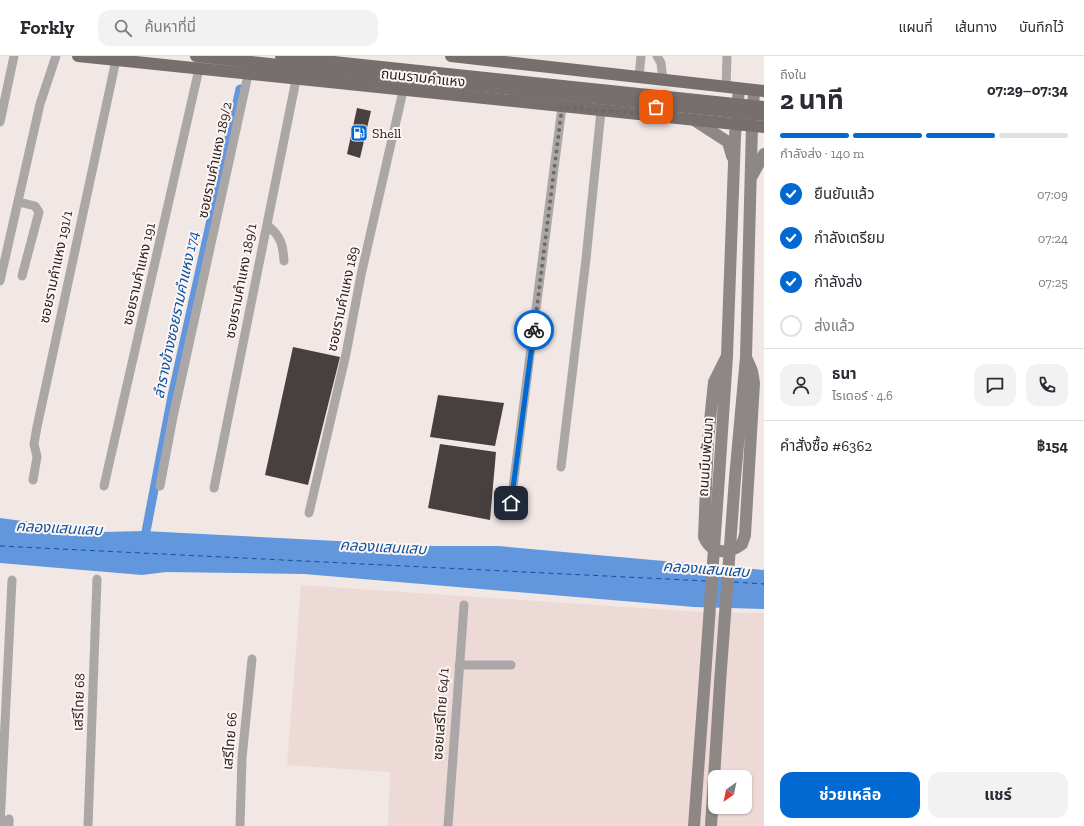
<!DOCTYPE html>
<html lang="th">
<head>
<meta charset="utf-8">
<style>
  :root { --surface:#fff; --page:#f2f2f3; --text:#2b2b33; --muted:#7c7c81; --line:#e1e1e2; --accent:#0369d2 }
  body { margin:0; font-family:"Zilla Slab","Noto Sans Thai",serif; background:var(--page); color:var(--text); height:100vh; display:flex; flex-direction:column; font-size:15px; white-space:nowrap }
  * { box-sizing:border-box; margin:0 }
  p { font-size:13px; color:var(--muted) }
  .icon { flex:none; width:22px; height:22px; fill:none; stroke:currentColor; stroke-width:2; stroke-linecap:round; stroke-linejoin:round }
  .map { position:relative; flex:1; overflow:hidden }
  .drawer { display:flex; flex-direction:column; background:var(--surface); width:320px }
  .drawer>* { flex:none }
  .needle { width:26px; rotate:213deg }
  .controls { position:absolute; left:708px; top:714px; display:grid; gap:8px }
  .controls a { display:grid; place-items:center; width:44px; height:44px; border-radius:8px; background:var(--surface); box-shadow:0 1px 3px #0004; font-size:20px }
  .pin { position:absolute; display:grid; place-items:center; width:34px; height:34px; color:#fff; margin:-17px; border-radius:8px; box-shadow:0 2px 6px #0006 }
  .courier { position:absolute; display:grid; place-items:center; width:40px; height:40px; margin:-20px; border:3px solid #0369d2; border-radius:50%; background:#fff; color:#222; box-shadow:0 1px 5px #0007 }
  .summary em { font-style:normal; font-weight:700 }
  .summary div { display:flex; flex-direction:column-reverse }
  .summary { display:flex; align-items:center; justify-content:space-between; height:68px; padding:0 16px }
  h1 { font-size:26px; font-weight:700; line-height:30px }
  .bar { display:grid; grid-template-columns:repeat(4,1fr); gap:6px 4px; align-content:center; height:48px; padding:0 16px }
  .bar i { height:5px; border-radius:3px; background:var(--line) }
  .bar .selected { background:var(--accent) }
  .bar p { grid-column:span 4 }
  .line { display:flex; align-items:center; gap:10px; padding:0 16px; border-top:1px solid var(--line) }
  .line div { flex:1 }
  .round { display:grid; place-items:center; flex:none; width:42px; height:42px; border-radius:12px; background:var(--page) }
  ol { padding:0 16px; list-style:none }
  li { display:flex; align-items:center; gap:12px; height:44px }
  li p { margin-inline-start:auto }
  li .icon { padding:4px; border-radius:50%; background:var(--accent); color:#fff; stroke-width:4 }
  li:last-child { color:var(--muted) }
  li i { width:22px; height:22px; border:2px solid var(--line); border-radius:50% }
  .button { display:flex; gap:8px; margin-top:auto; padding:8px 16px }
  .button a { flex:1; height:46px; border-radius:12px; background:var(--accent); color:#fff; font-size:16px; font-weight:700; line-height:46px; text-align:center }
  .button a+a { background:var(--page); color:var(--text) }
  header { display:flex; align-items:center; gap:24px; box-sizing:border-box; height:56px; padding:0 20px; background:var(--surface); border-bottom:1px solid var(--line) }
  header strong { font-size:19px }
  nav { display:flex; gap:22px; margin-inline-start:auto; font-size:14px }
  .search { width:280px; height:36px; background:var(--page); display:flex; align-items:center; gap:10px; box-sizing:border-box; padding:0 14px; border-radius:12px; color:var(--muted); font-size:15px }
  main { display:flex; flex:1; min-height:0 }
  .map>svg:first-child { display:block }
</style>
</head>
<body>
<header>
<strong>Forkly</strong>
<div class="search"><svg class="icon" aria-label="search" viewBox="0 0 24 24"><circle cx="10" cy="10" r="6"/><path d="M15 15l6 6"/></svg>ค้นหาที่นี่</div>
<nav><a>แผนที่</a><a>เส้นทาง</a><a>บันทึกไว้</a></nav>
</header>
<main>
<div class="map">
<svg width="764" height="770" viewBox="0 0 764 770">
  <rect width="100%" height="100%" fill="#f1e7e5"/>
  <path fill="#eddad6" fill-rule="evenodd" d="M 301,529 L 700,556 L 764,557 L 764,770 L 388,770 L 390,716 L 287,709 ZM 715,721 L 745,721 L 745,751 L 715,751 Z"/>
  <path fill="#6297dd" d="M 0,462 L 104,476 L 144,475 L 434,490 L 498,490 L 764,514 L 764,553 L 694,551 L 304,518 L 166,516 L 142,519 L 0,507 Z"/>
  <g fill="none" stroke-linecap="round" stroke-linejoin="round">
    <path stroke="#6297dd" stroke-width="9" d="M 144,486 L 172,340 L 240,33"/>
    <path stroke="#0754a6" stroke-width="1" stroke-dasharray="5 4" stroke-linecap="butt" d="M 0,490 L 707,525
      M 734,526 L 764,528"/>
  </g>
  <path fill="#48403e" d="M 357,52 L 371,55 L 360,102 L 347,98 Z
    M 293,291 L 340,301 L 308,429 L 265,419 Z
    M 438,339 L 504,347 L 495,390 L 430,381 Z
    M 440,388 L 496,396 L 490,464 L 428,452 Z"/>
  <g fill="none" stroke-linecap="round" stroke-linejoin="round">
    <path stroke="#aba7a6" stroke-width="9" d="M 657,0 L 661,7 L 663,24
      M 639,21 L 641,0
      M 726,31 L 727,0
      M 0,66 L 14,0
      M 19,146 L 35,150 L 39,156 L 22,220
      M 267,169 C 281,180 283,189 284,205
      M 0,225 L 40,48 L 56,0
      M 561,411 L 586,203 L 601,55
      M 33,424 L 37,401 L 34,388 L 37,371 L 116,4
      M 104,430 L 199,13
      M 160,430 L 173,361 L 248,19
      M 214,432 L 296,24
      M 511,447 L 562,51
      M 309,457 L 346,298 L 361,219 L 403,35
      M 459,609 L 511,609
      M 0,770 L 12,524
      M 9,770 L 9,763
      M 88,770 L 97,523
      M 240,770 L 242,702 L 252,603
      M 448,770 L 464,549"/>
    <path stroke="#8d8785" stroke-width="12" d="M 694,64 L 728,86 L 732,100
      M 752,120 L 764,98
      M 727,300 L 714,326 L 708,384 L 704,481 C 712,499 728,498 742,488 L 745,479 L 754,327 L 752,315 L 746,301
      M 719,421 L 727,300 L 735,80 L 739,33
      M 735,422 L 746,301 L 752,70 L 754,34
      M 694,770 L 705,621
      M 711,770 L 720,627"/>
    <path stroke="#776f6e" stroke-width="12" d="M 78,0 L 764,71
      M 196,0 L 343,16
      M 281,0 L 343,7
      M 451,0 L 764,35"/>
    <path stroke="#8d8785" stroke-width="12" d="M 705,621 L 719,421
      M 720,627 L 735,422"/>
    <path stroke="#776f6e" stroke-width="12" d="M 343,7 L 764,51
      M 343,16 L 764,59"/>
  </g>
  <g fill="none" stroke-linecap="round" stroke-linejoin="round">
    <path stroke="#6e6866" stroke-width="4" stroke-dasharray="0 7.2" d="M 534,274 L 562,51 L 642,58 L 656,51"/>
    <path stroke="#0369d2" stroke-width="5" d="M 511,447 L 534,274"/>
  </g>
  <defs>
    <g id="fuel-square" transform="scale(0.9)"><rect x="-9" y="-9" width="18" height="18" rx="4" fill="#0369d2" stroke="#fef4f2"/><path d="M-5.5-6h7V0h2V4h1.3V-2.5L3-4.5l.8-.8L6-3V5H2.5V1h-1V6h-7ZM-4.2-4.7v3.2H.2V-4.7Z" fill="#fff"/></g>
  </defs>
  <g fill-rule="evenodd">
    <use href="#fuel-square" x="359" y="77"/>
  </g>
  <g text-anchor="middle" dominant-baseline="central" stroke-width="4" stroke-linejoin="round" paint-order="stroke">
    <g font-size="14" fill="#272322" stroke="#fef4f2">
      <text transform="translate(423 22) rotate(6)">ถนนรามคำแหง</text>
      <text transform="translate(215 104) rotate(-78)">ซอยรามคำแหง 189/2</text>
      <text transform="translate(56 211) rotate(-78)">ซอยรามคำแหง 191/1</text>
      <text transform="translate(139 218) rotate(-77)">ซอยรามคำแหง 191</text>
      <text transform="translate(241 225) rotate(-79)">ซอยรามคำแหง 189/1</text>
      <text transform="translate(343 243) rotate(-78)">ซอยรามคำแหง 189</text>
      <text transform="translate(706 401) rotate(-86)">ถนนมีนพัฒนา</text>
      <text transform="translate(79 646) rotate(-88)">เสรีไทย 68</text>
      <text transform="translate(441 658) rotate(-86)">ซอยเสรีไทย 64/1</text>
      <text transform="translate(230 685) rotate(-85)">เสรีไทย 66</text>
    </g>
    <g font-size="14" fill="#272322" stroke="#fef4f2" text-anchor="start">
      <text x="372" y="77">Shell</text>
    </g>
    <g font-size="15" font-style="italic" fill="#0754a6" stroke="#fef4f2">
      <text transform="translate(176 259) rotate(-78)">ลำรางข้างซอยรามคำแหง 174</text>
      <text transform="translate(59 472) rotate(3)">คลองแสนแสบ</text>
      <text transform="translate(383 491) rotate(3)">คลองแสนแสบ</text>
      <text transform="translate(706 513) rotate(4)">คลองแสนแสบ</text>
    </g>
  </g>
</svg>
<div class="controls">
<a><svg class="needle" viewBox="-14 -14 28 28"><path d="M0-13l5 13h-10z" fill="#e53935"/><path d="M0 13l5-13h-10z" fill="#7c7c81"/></svg></a>
</div>
<div class="pin" style="left:656px;top:51px;background:#ea580c"><svg class="icon" aria-label="bag" viewBox="0 0 24 24"><path d="M5 8h14l-1 12H6zM9 8a3 3 0 0 1 6 0"/></svg></div>
<div class="pin" style="left:511px;top:447px;background:#1f2937"><svg class="icon" aria-label="home" viewBox="0 0 24 24"><path d="M3 11l9-7 9 7M6 9v11h12V9"/></svg></div>
<div class="courier" style="left:534px;top:274px"><svg class="icon" aria-label="bike" viewBox="0 0 24 24"><circle cx="6" cy="16" r="4"/><circle cx="18" cy="16" r="4"/><path d="M6 16l4-8h5l3 8M10 8l3 8H6M13 5h3"/></svg></div>
</div>
<section class="drawer">
<div class="summary"><div><h1>2 นาที</h1><p>ถึงใน</p></div><em>07:29–07:34</em></div>
<div class="bar"><i class="selected"></i><i class="selected"></i><i class="selected"></i><i></i><p>กำลังส่ง · 140 m</p></div>
<ol>
<li><svg class="icon" aria-label="check" viewBox="0 0 24 24"><path d="M5 12l5 5 9-10"/></svg>ยืนยันแล้ว<p>07:09</p></li>
<li><svg class="icon" aria-label="check" viewBox="0 0 24 24"><path d="M5 12l5 5 9-10"/></svg>กำลังเตรียม<p>07:24</p></li>
<li><svg class="icon" aria-label="check" viewBox="0 0 24 24"><path d="M5 12l5 5 9-10"/></svg>กำลังส่ง<p>07:25</p></li>
<li><i></i>ส่งแล้ว</li>
</ol>
<div class="line" style="height:72px"><a class="round"><svg class="icon" aria-label="person" viewBox="0 0 24 24"><circle cx="12" cy="8" r="4"/><path d="M4 21q1-7 8-7t8 7"/></svg></a><div><b>ธนา</b><p>ไรเดอร์ · 4.6</p></div><a class="round"><svg class="icon" aria-label="chat" viewBox="0 0 24 24"><path d="M4 5h16v11H9l-5 4z"/></svg></a><a class="round"><svg class="icon" aria-label="phone" viewBox="0 0 24 24"><path d="M5 4h4l2 5-3 2q2 4 5 5l2-3 5 2v4C11 20 4 13 5 4z"/></svg></a></div>
<div class="line" style="height:52px"><div>คำสั่งซื้อ #6362</div><b>฿154</b></div>
<div class="button"><a>ช่วยเหลือ</a><a>แชร์</a></div>
</section>
</main>
</body>
</html>
